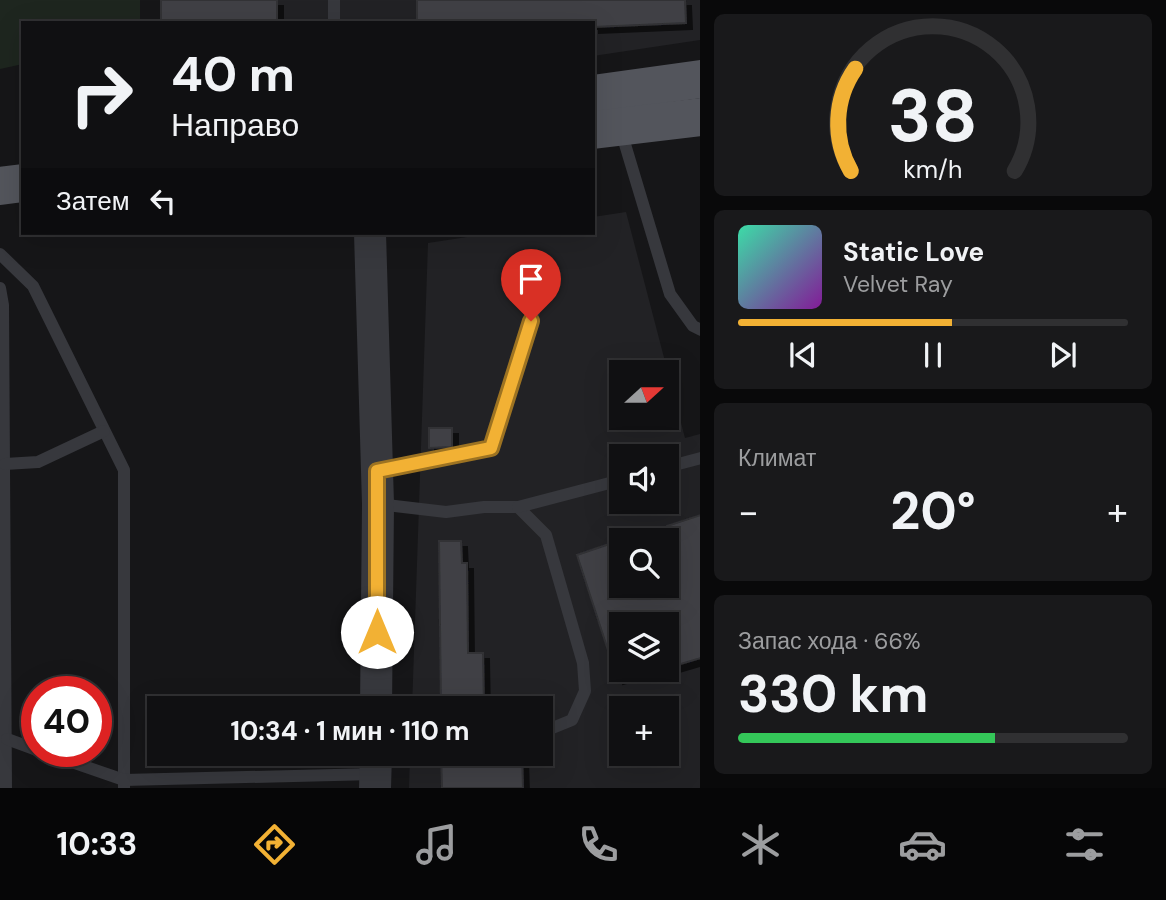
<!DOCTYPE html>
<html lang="ru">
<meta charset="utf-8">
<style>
:root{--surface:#101012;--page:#19191b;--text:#f1f3f6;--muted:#9c9d9f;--line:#303032;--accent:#f2b134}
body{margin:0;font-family:"DM Sans",sans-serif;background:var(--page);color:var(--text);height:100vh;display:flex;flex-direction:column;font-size:26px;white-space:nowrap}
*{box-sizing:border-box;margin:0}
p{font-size:23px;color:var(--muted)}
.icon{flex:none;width:38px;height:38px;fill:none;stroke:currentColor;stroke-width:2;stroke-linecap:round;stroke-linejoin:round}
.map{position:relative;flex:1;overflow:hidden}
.panel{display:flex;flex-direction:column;gap:14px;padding:14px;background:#09090a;width:466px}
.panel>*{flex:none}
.hud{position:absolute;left:21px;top:21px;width:574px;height:214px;border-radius:0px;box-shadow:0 7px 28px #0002,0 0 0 2px var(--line);background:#101012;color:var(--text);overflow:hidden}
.needle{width:46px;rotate:69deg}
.buttons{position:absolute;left:609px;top:360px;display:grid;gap:14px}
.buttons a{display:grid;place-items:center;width:70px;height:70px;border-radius:0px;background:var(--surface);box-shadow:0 7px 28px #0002,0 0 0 2px var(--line);font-size:35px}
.speed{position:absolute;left:21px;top:676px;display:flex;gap:14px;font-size:35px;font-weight:700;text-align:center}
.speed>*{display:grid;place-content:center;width:91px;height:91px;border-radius:50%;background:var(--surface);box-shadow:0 7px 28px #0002,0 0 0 2px var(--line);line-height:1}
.speed .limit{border:10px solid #d22;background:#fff;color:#111}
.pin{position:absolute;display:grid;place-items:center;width:60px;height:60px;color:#fff;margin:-72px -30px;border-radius:50% 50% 50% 0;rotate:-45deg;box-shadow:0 0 7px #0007}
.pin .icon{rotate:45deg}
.me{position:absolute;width:77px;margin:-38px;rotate:0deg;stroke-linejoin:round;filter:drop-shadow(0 0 5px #0008)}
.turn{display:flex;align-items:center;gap:24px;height:147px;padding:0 35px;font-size:32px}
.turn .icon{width:91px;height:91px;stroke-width:2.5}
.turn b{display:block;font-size:49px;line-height:60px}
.then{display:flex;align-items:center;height:66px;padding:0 35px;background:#0003;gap:14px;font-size:26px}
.big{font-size:52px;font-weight:700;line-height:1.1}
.panel .widget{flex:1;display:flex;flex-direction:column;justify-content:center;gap:10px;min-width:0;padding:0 24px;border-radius:10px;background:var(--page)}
.panel .dial{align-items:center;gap:0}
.dial svg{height:182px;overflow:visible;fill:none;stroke:var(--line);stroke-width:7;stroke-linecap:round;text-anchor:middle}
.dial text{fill:var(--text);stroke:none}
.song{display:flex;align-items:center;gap:21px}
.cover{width:84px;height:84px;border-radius:10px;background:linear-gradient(135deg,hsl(160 70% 55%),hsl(290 70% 35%))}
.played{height:7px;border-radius:4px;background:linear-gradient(90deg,var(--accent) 55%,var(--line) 55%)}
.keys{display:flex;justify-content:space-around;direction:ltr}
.heat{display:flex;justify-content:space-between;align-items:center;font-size:38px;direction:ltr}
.charge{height:10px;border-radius:5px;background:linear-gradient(90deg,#34c759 66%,var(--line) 0)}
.trip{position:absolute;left:147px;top:696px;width:406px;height:70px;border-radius:0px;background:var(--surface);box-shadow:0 7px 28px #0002,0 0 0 2px var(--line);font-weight:700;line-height:70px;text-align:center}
.tabs{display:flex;height:112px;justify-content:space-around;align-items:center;background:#060607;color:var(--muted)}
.tabs .icon{width:49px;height:49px}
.tabs .selected{color:var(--accent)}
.tabs b{font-size:32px;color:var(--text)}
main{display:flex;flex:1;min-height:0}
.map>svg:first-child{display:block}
.built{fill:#222225;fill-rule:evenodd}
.green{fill:#1e261f}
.building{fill:#404145;stroke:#303034;stroke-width:2;filter:url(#shadow)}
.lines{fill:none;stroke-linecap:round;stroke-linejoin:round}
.service{stroke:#37383d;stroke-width:12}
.tertiary{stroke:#37383d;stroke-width:32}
.primary{stroke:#53555c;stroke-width:38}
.route-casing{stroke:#9d7322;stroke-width:18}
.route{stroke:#f2b134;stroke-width:12}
</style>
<main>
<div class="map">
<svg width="701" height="788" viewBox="0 0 701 788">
<defs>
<filter id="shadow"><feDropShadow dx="6" dy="6" stdDeviation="0" flood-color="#0009"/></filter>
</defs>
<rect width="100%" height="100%" fill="#161618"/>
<g class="built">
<path d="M162,0H701L700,40L593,56V23H162Z"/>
<path d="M626,212L685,438L700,434V788H409L410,754H541V709H412L428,243L493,233H593V217ZM621,373H667V418H621ZM621,457H667V502H621ZM621,541H667V586H621ZM621,625H667V670H621ZM621,709H667V754H621Z"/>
</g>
<path class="green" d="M0,0H140V23H23V64L0,69Z"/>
<g class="building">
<rect x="161" y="0" width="116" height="23"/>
<path d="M417,0H685L686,23L593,27V23H417Z"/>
<path d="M429,428H452V447L429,448Z"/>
<path d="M701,515V658L667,668V625H621V677L617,678L577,555L621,540V586H667V526Z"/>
<path d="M439,541H461L462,563H467L468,653H483L484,709H441Z"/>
<path d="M441,754H522L523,788H442Z"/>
</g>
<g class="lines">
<g class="service">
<path d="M334,0V23"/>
<path d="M621,131L670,294L693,326L701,330"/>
<path d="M0,254L33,286L124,470V788"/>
<path d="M0,288L3,305L6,788"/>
<path d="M5,464L38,462L104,431"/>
<path d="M667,467L701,458"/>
<path d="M377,471L491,448L539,296"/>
<path d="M378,504L446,512L484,507H518L546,535L583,663L585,691L572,720L545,731"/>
<path d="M518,507L621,480"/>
<path d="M7,739L37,750"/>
<path d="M40,751L124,780L375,774"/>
</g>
<g class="tertiary">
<path d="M370,233L378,504L376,709"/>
<path d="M375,788L376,754"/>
</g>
<g class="primary">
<path d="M593,94L701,79"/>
<path d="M593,130L701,117"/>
<path d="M0,186L23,183"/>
</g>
</g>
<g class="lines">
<defs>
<path id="route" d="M377,632V471L491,448L531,321"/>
</defs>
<use href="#route" class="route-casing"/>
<use href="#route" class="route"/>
</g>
</svg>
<div class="buttons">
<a><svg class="needle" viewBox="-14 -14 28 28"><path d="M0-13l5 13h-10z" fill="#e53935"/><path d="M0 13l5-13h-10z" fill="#9c9d9f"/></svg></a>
<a><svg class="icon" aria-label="sound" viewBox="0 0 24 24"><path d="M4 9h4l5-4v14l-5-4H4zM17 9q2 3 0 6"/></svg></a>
<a><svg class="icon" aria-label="search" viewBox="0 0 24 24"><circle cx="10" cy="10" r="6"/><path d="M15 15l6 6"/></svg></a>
<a><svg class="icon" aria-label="layers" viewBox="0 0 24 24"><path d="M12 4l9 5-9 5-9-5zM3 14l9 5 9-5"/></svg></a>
<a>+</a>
</div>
<div class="speed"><div class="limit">40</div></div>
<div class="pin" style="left:531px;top:321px;background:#d93025"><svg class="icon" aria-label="arrive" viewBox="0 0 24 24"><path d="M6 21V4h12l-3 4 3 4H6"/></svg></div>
<svg class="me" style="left:377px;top:632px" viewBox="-20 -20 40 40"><circle r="19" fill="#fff"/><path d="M0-13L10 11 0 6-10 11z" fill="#f2b134"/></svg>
<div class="trip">10:34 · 1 мин · 110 m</div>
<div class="hud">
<div class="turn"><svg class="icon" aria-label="right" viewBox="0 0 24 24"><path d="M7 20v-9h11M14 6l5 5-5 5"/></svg><div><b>40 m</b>Направо</div></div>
<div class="then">Затем<svg class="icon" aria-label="left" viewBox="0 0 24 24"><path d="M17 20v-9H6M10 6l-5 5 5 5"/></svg></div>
</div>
</div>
<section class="panel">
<div class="widget dial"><svg viewBox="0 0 100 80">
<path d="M14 69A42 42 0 1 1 86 69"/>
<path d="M14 69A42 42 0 0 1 16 24" stroke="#f2b134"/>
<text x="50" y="56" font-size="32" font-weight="700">38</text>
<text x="50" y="72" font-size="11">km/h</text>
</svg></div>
<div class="widget">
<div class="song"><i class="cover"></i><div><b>Static Love</b><p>Velvet Ray</p></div></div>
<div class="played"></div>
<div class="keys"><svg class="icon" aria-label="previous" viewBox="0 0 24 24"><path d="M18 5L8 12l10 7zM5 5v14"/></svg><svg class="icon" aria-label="pause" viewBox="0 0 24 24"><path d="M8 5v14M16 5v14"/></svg><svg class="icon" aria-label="next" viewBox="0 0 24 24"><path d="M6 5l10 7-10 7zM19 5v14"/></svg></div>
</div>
<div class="widget"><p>Климат</p>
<div class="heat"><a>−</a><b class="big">20°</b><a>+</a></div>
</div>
<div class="widget"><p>Запас хода · 66%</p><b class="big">330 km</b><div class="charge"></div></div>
</section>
</main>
<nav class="tabs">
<b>10:33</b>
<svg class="icon selected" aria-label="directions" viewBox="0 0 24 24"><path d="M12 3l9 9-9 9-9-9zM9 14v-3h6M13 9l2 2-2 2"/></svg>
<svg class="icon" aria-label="music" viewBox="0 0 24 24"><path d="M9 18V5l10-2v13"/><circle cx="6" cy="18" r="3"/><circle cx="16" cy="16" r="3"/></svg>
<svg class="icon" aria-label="phone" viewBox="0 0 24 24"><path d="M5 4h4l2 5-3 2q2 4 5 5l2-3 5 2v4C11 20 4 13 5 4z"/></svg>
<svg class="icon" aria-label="climate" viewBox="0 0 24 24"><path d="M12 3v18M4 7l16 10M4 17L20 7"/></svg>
<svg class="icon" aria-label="car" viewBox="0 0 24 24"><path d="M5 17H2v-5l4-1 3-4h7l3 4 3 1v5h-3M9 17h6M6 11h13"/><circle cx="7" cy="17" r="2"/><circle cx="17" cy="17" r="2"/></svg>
<svg class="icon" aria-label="filters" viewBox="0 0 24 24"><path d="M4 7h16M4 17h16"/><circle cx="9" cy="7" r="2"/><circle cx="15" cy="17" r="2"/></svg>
</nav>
